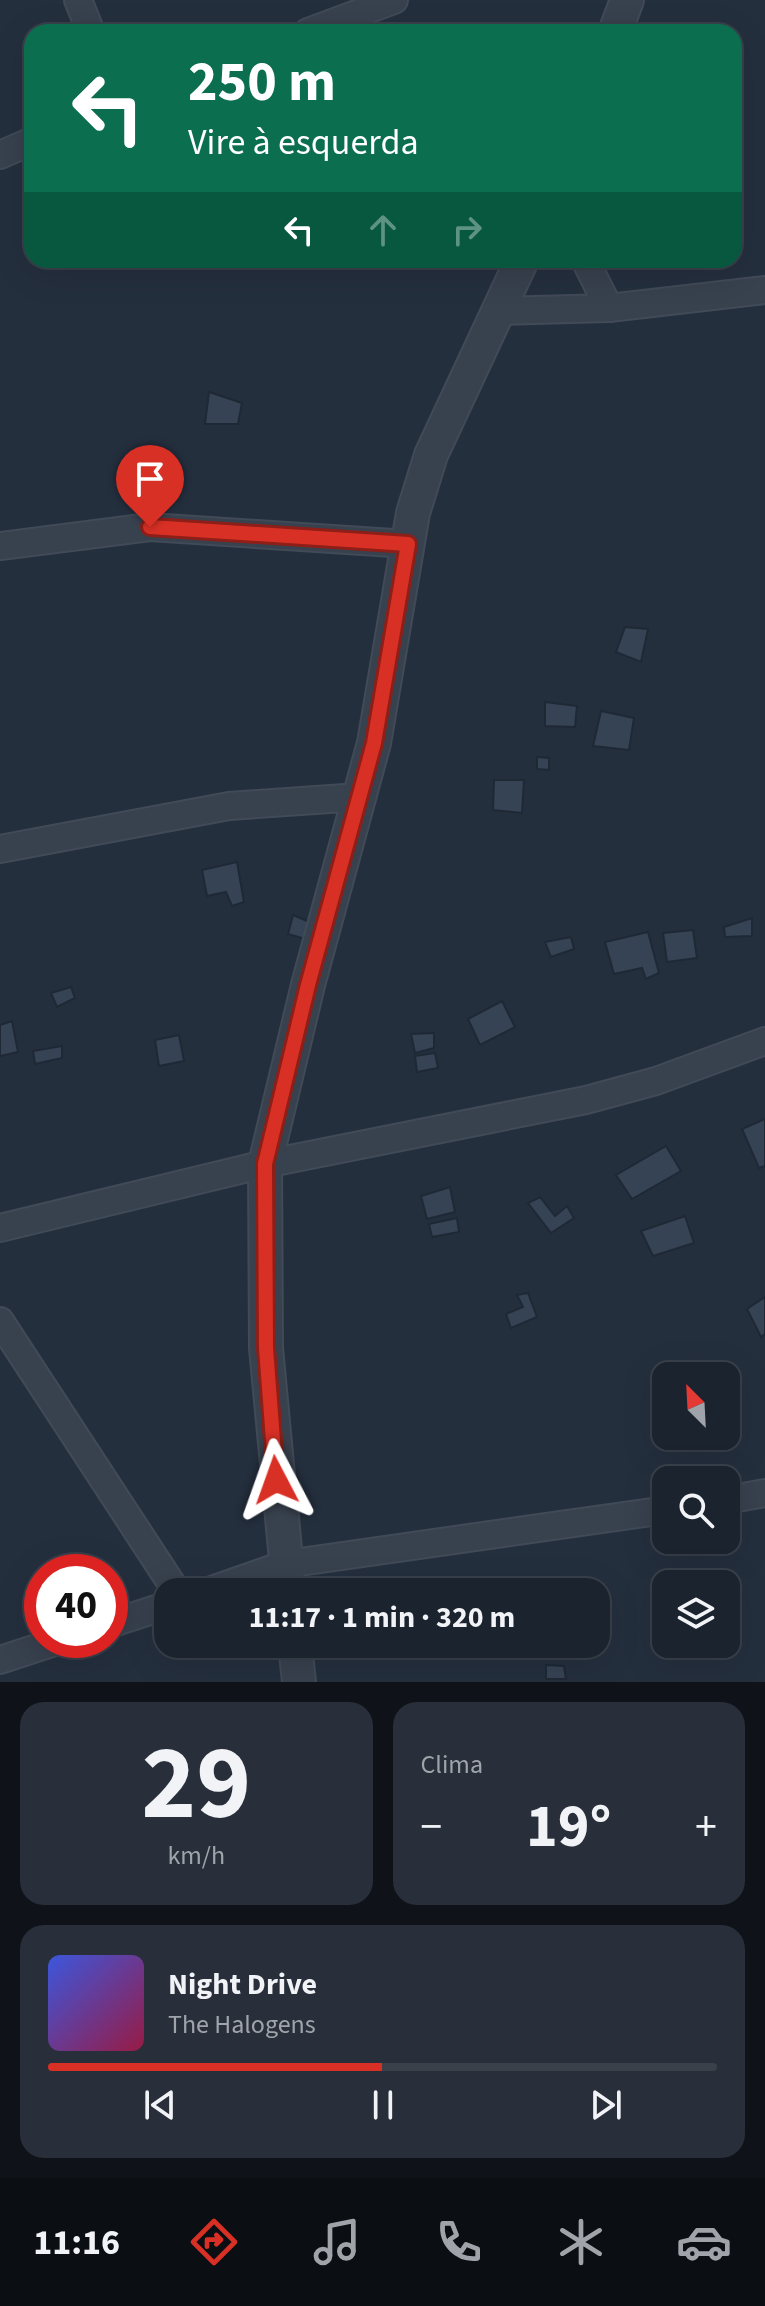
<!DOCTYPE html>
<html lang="pt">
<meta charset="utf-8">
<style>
:root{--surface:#1b232e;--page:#282f3a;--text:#f1f3f6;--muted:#a0a4aa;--line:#39404a;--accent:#d93025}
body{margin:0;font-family:"Source Sans 3",sans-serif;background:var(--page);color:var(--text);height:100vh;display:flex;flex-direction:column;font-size:30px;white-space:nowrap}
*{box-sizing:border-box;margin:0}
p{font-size:26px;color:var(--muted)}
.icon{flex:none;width:44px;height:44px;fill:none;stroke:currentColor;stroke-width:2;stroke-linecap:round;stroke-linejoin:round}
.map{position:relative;height:1682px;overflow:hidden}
.details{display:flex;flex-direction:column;gap:20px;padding:20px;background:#0f1319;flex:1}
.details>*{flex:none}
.banner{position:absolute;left:24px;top:24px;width:718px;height:244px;border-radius:24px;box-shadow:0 8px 32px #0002,0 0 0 2px var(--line);background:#0b6e4f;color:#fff;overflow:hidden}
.needle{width:52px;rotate:336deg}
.fabs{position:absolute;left:652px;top:1362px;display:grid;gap:16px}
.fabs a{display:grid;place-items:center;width:88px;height:88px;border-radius:16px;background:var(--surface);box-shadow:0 8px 32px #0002,0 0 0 2px var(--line);font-size:40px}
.speed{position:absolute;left:24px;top:1554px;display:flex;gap:16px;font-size:40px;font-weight:700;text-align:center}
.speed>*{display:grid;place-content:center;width:104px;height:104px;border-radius:50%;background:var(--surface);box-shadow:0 8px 32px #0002,0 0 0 2px var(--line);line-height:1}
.speed .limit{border:12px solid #d22;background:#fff;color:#111}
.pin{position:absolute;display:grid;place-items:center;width:68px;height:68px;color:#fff;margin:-82px -34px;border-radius:50% 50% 50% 0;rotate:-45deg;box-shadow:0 0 8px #0007}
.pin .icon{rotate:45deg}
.me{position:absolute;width:88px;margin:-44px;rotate:356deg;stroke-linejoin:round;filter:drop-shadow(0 0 6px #0008)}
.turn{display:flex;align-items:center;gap:28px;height:168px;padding:0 32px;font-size:36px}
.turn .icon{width:104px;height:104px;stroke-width:2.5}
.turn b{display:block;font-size:56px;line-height:68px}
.lanes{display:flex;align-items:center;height:76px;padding:0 32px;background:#0003;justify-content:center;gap:40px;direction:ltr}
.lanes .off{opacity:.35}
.big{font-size:60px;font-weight:700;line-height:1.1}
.details .card{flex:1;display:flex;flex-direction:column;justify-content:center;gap:12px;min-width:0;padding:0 28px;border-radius:24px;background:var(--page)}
.details .dial{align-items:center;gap:0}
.dial b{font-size:104px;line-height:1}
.song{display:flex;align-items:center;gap:24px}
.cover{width:96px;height:96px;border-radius:12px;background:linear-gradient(135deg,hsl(230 70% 55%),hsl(340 70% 35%))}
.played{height:8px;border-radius:4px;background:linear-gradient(90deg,var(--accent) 50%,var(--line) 50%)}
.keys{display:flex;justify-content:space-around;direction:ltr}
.heat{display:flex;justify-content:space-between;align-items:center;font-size:44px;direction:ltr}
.details .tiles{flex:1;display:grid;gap:20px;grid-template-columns:1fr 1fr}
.card:last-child{grid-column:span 2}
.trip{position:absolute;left:154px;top:1578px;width:456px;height:80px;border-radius:24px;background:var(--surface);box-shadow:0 8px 32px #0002,0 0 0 2px var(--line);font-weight:700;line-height:80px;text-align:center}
.dock{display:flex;height:128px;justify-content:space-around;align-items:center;background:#0b0e12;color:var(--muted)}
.dock .icon{width:56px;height:56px}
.dock .active{color:var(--accent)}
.dock b{font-size:36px;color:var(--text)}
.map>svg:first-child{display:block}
.building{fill:#364354;stroke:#1f2835;stroke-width:2}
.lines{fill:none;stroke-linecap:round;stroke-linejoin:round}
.minor-casing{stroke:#414a57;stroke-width:30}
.tertiary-casing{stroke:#414a57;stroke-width:36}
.minor{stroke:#38414e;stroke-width:26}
.tertiary{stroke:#38414e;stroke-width:32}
.route-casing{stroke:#8d1f18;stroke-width:20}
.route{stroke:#d93025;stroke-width:14}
</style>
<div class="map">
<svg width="765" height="1682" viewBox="0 0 765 1682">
<rect width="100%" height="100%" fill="#242f3e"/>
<g class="building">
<path d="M209,392L242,403L238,424H205Z"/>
<path d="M625,627L648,629L641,662L616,652Z"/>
<path d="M545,702L577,706L575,727L545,726Z"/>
<path d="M601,711L634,718L629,750L593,746Z"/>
<path d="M537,757L549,758V770L537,769Z"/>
<path d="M494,780H524L522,813L493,810Z"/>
<path d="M237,862L244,902L232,906L226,892L207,896L202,870Z"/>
<path d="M293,915L312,923L309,940L288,934Z"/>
<path d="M752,918V936L725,937L724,927Z"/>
<path d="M693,930L697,958L667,962L663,933Z"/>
<path d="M648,932L659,973L646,979L642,968L614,974L605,942Z"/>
<path d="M571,937L574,949L551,957L545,942Z"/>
<path d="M71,987L75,998L57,1007L51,993Z"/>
<path d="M502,1001L515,1027L480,1045L468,1019Z"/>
<path d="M12,1021L18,1052L0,1056V1025Z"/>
<path d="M434,1033V1048L415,1053L411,1034Z"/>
<path d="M179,1035L184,1061L159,1066L155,1040Z"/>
<path d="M62,1046V1058L35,1064L33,1051Z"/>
<path d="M435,1053L438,1068L417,1072L415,1056Z"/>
<path d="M765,1119V1166L759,1168L742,1129Z"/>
<path d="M666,1146L681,1171L632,1199L616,1175Z"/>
<path d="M450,1187L455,1212L427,1219L421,1196Z"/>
<path d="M540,1197L555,1216L567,1206L574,1218L551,1233L528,1203Z"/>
<path d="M685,1216L694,1243L653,1256L641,1231Z"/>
<path d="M457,1218L459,1232L432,1237L429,1224Z"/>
<path d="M528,1293L537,1317L511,1328L506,1314L523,1307L517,1295Z"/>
<path d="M765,1297V1334L761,1337L747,1309Z"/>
<path d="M546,1665L564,1666L566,1679H546Z"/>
</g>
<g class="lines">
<defs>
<g id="minor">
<path d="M78,0L91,32"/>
<path d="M308,32L394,0"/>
<path d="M0,155L32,141"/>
<path d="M585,260L609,308"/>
<path d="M496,311L609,308L765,290"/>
<path d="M0,546L150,527L408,544"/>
<path d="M0,849L229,806L359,797"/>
<path d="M0,1228L265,1164L586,1100L656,1081L765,1041"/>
<path d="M0,1321L177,1592"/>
<path d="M726,1500L765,1493"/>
<path d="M206,1592L286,1564L666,1510"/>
<path d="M110,1624L168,1605"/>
<path d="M0,1660L61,1640"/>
</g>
<g id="tertiary">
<path d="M615,32L627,0"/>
<path d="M289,1592L266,1348L265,1164L308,985L374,743L413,513L431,455L522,260"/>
<path d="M295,1644L299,1682"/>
</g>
</defs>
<use href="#minor" class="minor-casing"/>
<use href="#tertiary" class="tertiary-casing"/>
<use href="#minor" class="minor"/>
<use href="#tertiary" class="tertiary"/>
</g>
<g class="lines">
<defs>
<path id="route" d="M150,527L408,544L374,743L308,985L265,1164L266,1348L276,1480"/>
</defs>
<use href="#route" class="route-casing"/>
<use href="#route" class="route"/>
</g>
</svg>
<div class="fabs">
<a><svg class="needle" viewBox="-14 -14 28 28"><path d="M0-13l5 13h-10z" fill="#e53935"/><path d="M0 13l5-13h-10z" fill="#a0a4aa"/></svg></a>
<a><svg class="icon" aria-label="search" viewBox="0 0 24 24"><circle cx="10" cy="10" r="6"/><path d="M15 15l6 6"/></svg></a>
<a><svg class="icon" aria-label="layers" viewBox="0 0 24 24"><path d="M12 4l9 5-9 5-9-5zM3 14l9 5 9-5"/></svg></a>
</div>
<div class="speed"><div class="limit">40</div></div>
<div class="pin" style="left:150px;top:527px;background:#d93025"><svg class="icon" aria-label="arrive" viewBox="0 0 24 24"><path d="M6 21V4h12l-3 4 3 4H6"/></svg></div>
<svg class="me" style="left:276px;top:1480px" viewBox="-20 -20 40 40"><path d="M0-17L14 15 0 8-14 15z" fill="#d93025" stroke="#fff" stroke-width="4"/></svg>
<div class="trip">11:17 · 1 min · 320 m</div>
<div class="banner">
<div class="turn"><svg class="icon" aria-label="left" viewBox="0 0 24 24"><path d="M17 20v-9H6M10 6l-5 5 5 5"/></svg><div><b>250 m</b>Vire à esquerda</div></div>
<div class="lanes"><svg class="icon" aria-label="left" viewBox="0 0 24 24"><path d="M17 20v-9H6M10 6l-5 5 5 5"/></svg><svg class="icon off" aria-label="ahead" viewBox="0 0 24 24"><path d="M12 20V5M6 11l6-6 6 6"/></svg><svg class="icon off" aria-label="right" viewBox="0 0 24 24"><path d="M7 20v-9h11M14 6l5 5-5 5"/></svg></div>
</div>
</div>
<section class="details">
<div class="tiles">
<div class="card dial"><b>29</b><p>km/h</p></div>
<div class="card"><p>Clima</p>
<div class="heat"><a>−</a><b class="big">19°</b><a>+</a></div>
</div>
<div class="card">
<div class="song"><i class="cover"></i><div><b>Night Drive</b><p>The Halogens</p></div></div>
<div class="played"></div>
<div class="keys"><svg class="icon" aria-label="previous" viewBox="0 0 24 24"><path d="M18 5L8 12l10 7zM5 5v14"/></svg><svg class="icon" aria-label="pause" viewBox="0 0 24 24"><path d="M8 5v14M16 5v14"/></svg><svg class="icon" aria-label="next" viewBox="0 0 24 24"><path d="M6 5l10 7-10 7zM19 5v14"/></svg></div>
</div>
</div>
</section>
<nav class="dock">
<b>11:16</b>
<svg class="icon active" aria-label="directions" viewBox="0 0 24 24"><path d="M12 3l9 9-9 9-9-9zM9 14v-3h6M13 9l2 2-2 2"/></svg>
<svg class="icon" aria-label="music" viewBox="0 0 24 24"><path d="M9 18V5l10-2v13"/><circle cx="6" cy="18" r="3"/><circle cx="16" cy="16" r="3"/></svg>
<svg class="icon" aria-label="phone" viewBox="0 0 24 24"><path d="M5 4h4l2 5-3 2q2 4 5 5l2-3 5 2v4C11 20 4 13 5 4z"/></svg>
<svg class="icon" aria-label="climate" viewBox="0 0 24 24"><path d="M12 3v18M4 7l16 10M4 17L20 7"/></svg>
<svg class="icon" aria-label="car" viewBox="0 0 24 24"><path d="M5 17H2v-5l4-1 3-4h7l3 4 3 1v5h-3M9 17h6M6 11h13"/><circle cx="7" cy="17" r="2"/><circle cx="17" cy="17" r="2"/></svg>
</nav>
